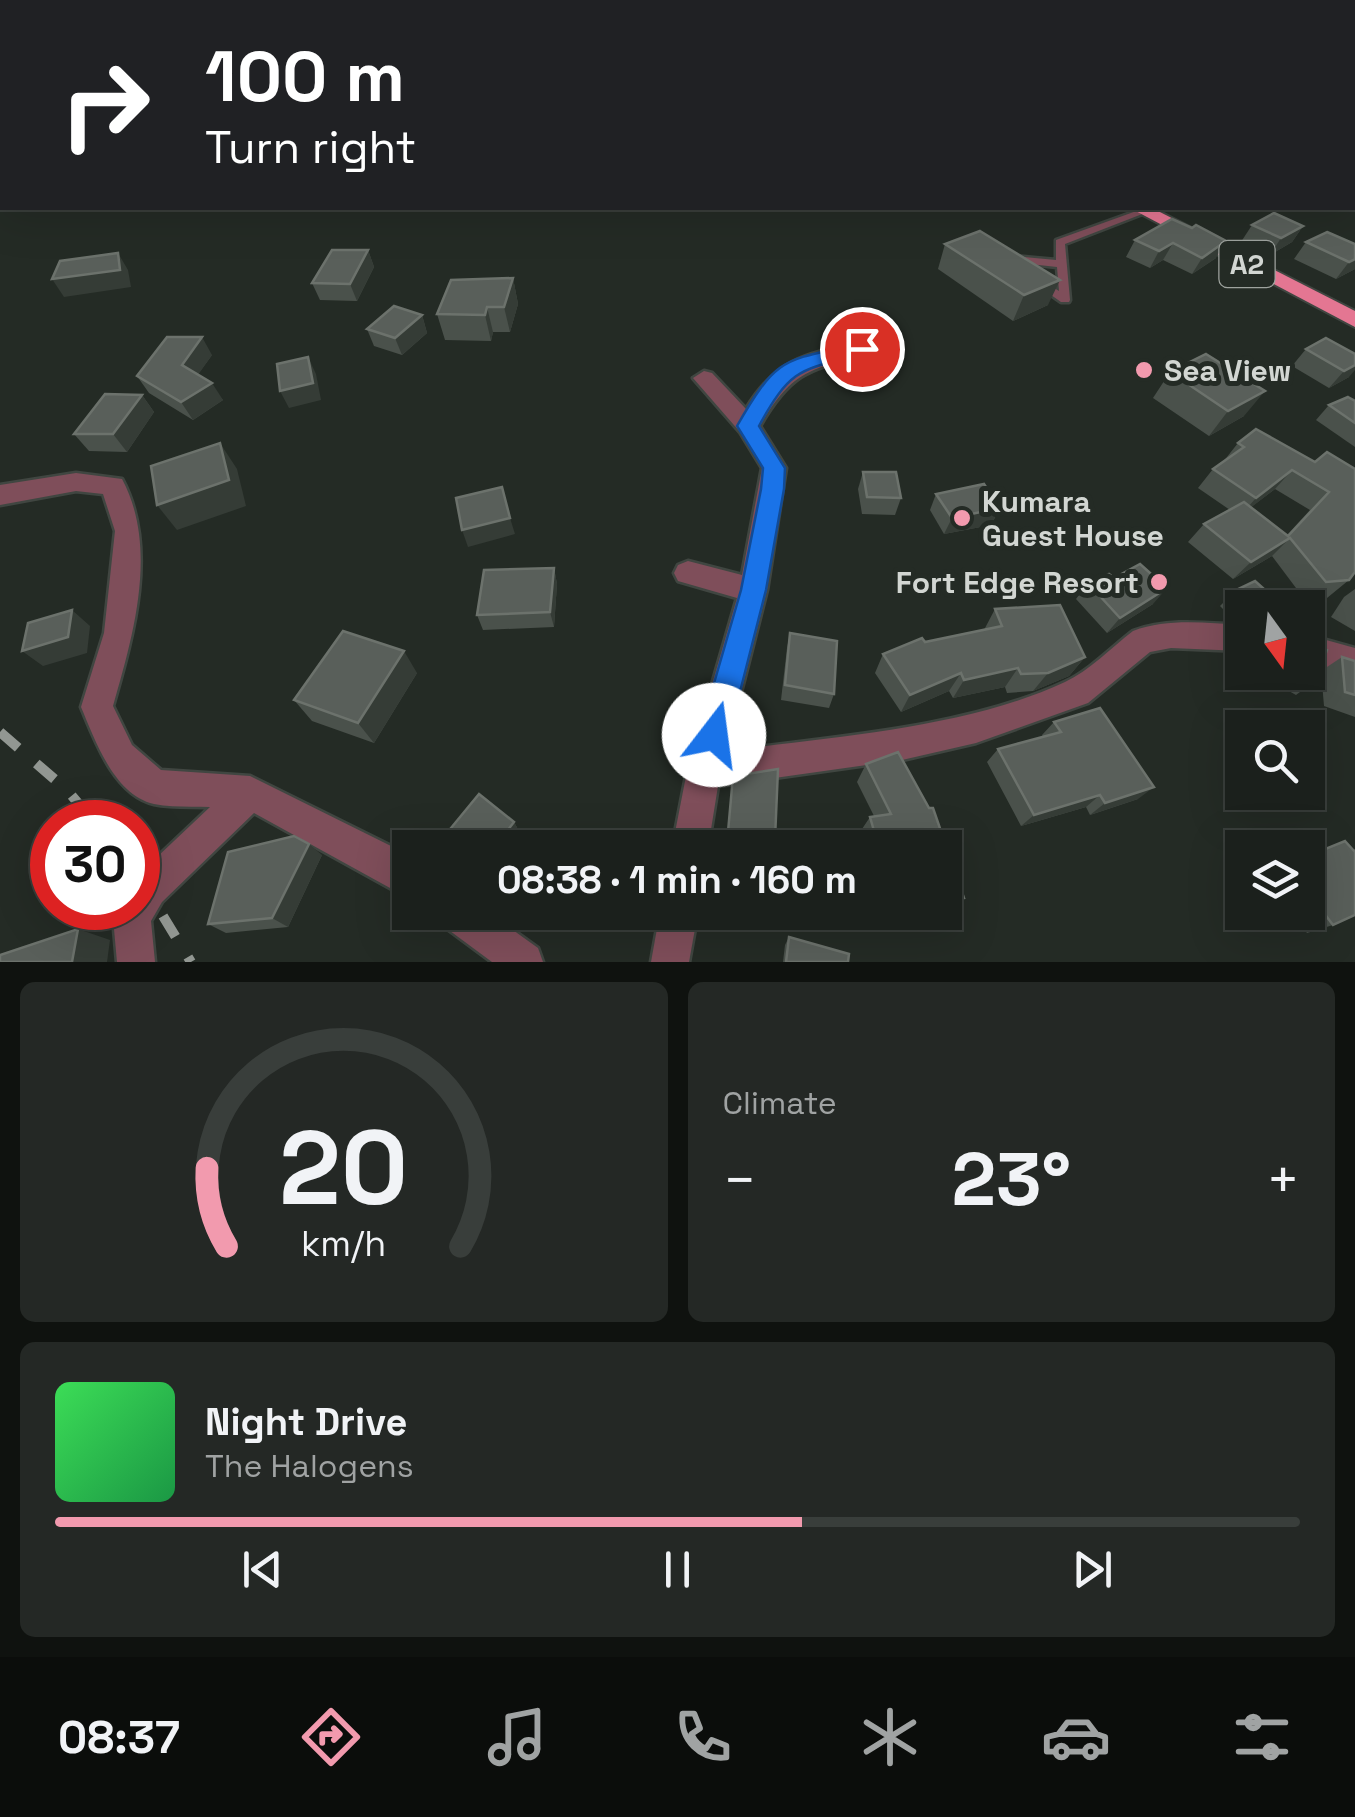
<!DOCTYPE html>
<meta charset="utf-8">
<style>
:root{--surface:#1b201c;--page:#242825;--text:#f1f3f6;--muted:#a0a3a3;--line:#393e3b;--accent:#f29aae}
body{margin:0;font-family:"Space Grotesk",sans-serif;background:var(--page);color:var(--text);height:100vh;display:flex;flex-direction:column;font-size:38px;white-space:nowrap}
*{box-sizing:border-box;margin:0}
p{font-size:32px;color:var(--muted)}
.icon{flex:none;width:55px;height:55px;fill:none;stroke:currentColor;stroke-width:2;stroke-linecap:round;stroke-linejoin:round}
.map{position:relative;height:962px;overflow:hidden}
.panel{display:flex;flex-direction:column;gap:20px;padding:20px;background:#0f120f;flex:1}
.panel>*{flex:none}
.hud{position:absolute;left:0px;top:0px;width:1355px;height:210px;box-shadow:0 10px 40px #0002,0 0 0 2px var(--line);background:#202124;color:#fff;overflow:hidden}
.needle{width:65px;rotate:165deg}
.controls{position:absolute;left:1225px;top:590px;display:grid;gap:20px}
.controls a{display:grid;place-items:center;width:100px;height:100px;border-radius:0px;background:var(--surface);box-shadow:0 10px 40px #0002,0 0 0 2px var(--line);font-size:50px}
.speed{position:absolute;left:30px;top:800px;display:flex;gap:20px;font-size:50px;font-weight:700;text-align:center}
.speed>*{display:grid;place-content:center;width:130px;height:130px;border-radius:50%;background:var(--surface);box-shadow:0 10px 40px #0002,0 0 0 2px var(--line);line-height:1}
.speed .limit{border:15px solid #d22;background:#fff;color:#111}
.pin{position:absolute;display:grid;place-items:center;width:85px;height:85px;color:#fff;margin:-42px;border:5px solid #fff;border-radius:50%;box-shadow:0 2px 10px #0007}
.me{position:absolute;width:110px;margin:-55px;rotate:15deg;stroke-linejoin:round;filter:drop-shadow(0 0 8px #0008)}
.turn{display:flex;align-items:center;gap:35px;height:210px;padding:0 40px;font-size:45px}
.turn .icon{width:130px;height:130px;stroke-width:2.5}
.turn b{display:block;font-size:70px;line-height:85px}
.big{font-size:75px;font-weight:600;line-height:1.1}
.panel .widget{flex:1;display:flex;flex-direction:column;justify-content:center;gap:15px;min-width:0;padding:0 35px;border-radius:15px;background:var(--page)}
.panel .dial{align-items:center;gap:0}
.dial svg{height:260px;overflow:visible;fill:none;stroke:var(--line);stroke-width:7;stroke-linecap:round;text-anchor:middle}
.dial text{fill:var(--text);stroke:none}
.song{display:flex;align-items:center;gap:30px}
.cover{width:120px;height:120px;border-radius:15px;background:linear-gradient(135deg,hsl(130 70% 55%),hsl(140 70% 35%))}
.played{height:10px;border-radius:5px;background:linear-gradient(90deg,var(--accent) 60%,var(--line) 60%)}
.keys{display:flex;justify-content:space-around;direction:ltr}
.heat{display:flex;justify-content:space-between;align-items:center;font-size:55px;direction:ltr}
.panel .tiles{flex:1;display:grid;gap:20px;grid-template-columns:1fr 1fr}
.widget:last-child{grid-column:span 2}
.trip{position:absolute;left:392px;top:830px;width:570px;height:100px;border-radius:0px;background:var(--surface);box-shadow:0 10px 40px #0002,0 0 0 2px var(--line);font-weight:600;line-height:100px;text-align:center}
.tabs{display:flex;height:160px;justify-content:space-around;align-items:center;background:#0b0d0b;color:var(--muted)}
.tabs .icon{width:70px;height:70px}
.tabs .active{color:var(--accent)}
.tabs b{font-size:45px;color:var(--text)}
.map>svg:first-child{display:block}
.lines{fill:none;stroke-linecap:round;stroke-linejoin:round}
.service-casing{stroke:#404641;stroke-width:5}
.minor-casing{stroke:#404641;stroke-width:5}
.trunk-casing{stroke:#404641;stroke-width:4}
.service{fill:#7f4e5a;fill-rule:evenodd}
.minor{fill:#7f4e5a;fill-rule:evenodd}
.trunk{fill:#e47692;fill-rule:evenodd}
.rail{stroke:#929792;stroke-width:10;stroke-dasharray:24 24;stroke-linecap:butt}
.wall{fill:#4a514b;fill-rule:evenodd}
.shaded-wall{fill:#353c36}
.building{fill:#595f5a;stroke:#6c726c;stroke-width:2.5}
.route{fill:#1a73e8;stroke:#114b97;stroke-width:2.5}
.poi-dot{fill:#f29aae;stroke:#242b25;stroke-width:4}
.labels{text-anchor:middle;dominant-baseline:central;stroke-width:10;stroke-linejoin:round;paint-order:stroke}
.shield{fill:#242b25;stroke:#9ea39e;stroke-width:2.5}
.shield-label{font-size:28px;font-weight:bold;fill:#d2d6d2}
.poi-label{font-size:30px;font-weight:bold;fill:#d2d6d2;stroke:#242b25;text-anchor:start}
</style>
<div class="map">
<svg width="1355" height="962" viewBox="0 0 1355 962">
<rect width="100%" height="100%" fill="#242b25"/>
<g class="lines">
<defs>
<path id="service" d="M1142,209L1150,211L1065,244L1070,300L1069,302H1061L1034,283L1035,281H1043L1059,291L1057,267L1012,262L1007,259L1012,256L1056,260V240Z"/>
<g id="minor">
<path d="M852,0H865L867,2H854Z"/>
<path d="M862,342L869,344L873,349L869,354C811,369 792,370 760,426L786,468L767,590L726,751C832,737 967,728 1065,682C1089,671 1112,647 1133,631C1168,618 1205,623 1242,625V651L1171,648L1150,652L1088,703L976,743L902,760L718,786L708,848H672L687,771L737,598L678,581L674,573L678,565L688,561L742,575L762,468L740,432L693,378L704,371L712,373L746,409C777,358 806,354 862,342Z"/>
<path d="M76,473L122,479C159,548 133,636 113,706L132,745L161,770L250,776L393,847L410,859V899L254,813L162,902L151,921L155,962H117L113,918L118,908H138V875L210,807C192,806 172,808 154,804C114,795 95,740 81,707L104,633L115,531L103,494L76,491L0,505V485Z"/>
<path d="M1308,635L1355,648V668L1344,672L1308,661Z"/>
<path d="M436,912H488L538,948L543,962H492L442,925Z"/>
<path d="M660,912H698L689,962H651Z"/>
</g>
<path id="trunk" d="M1130,208H1152L1355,311V327Z"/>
</defs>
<use href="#service" class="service-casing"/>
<use href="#minor" class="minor-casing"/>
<use href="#trunk" class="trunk-casing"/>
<use href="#service" class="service"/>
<use href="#minor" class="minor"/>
<use href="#trunk" class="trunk"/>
<g class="rail">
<path d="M0,732L67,790L94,822"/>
<path d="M138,875L191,962"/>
</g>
</g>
<g class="wall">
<path d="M684,0H767L768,2H689Z"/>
<path d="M1172,219L1216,258L1192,274L1163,260L1150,268L1126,257L1135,240Z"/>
<path d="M1252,225L1303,226L1292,242L1270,255L1241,242Z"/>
<path d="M1306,242L1355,244V269L1336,279L1294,259Z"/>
<path d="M945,244L1048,305L1013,321L938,269Z"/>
<path d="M368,250L374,267L357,301L320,300L312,283Z"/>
<path d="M513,278L518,304L510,332H493L491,341L445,340L437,314Z"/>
<path d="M422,315L427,333L402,355L374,346L367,329Z"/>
<path d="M1326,338L1349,377L1329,388L1292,366L1306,349Z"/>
<path d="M212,355L198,374L223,400L193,420L149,393L137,376Z"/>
<path d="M1170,372L1244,416L1209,436L1153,398Z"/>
<path d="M142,395L154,412L127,452L89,451L74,434Z"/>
<path d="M1355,401V447L1316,420L1329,405Z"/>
<path d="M1238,443L1315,462L1327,452L1349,580L1327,598L1305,600L1272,556L1233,579L1188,542L1204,524L1230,510L1198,488L1213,469L1223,462ZM1275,489L1310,510L1287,535L1251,507Z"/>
<path d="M863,472L901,498L895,515L862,514L858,489Z"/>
<path d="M936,494L1000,508L991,525L944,534L930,510Z"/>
<path d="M554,568L557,584L554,627L483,630L477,615Z"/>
<path d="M1088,583L1153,604L1107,633L1076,599Z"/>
<path d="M1355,589V631L1331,617L1344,597Z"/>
<path d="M1236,590L1285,608H1242V622L1235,621L1220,606Z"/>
<path d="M995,609L1085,657L1069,676L1033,691L1007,693L1005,687L953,698L949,691L901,712L875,673L883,654L925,642L984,630Z"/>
<path d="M790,633L834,694L829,708L781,700L787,648Z"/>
<path d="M1342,657L1355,661V717L1324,706L1321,671Z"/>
<path d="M1264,672H1308L1316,680L1296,695L1262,676Z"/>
<path d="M417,673L374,743L312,721L294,700Z"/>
<path d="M1054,722L1138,799L1090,815L1086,807L1021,826L987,762L998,749L1043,737L1042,735Z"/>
<path d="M898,752L929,808H933L964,898L949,910L945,911V848H864L860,832L870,817L874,816L857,782L866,764Z"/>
<path d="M733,776L775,839L772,848H757L727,843Z"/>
<path d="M514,822L520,833L509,848H470L459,839L451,828Z"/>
<path d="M1355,849V915L1333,925L1307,933L1292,912H1308V856Z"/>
<path d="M322,855L288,927L226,933L208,924Z"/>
<path d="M882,912H934L884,920Z"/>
<path d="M789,937L848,962H783L785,945Z"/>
</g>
<g class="shaded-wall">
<path d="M1303,226L1292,242L1270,255L1281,238Z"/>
<path d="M1226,241L1216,258L1192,274L1202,258Z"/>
<path d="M1173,243L1163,260L1150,268L1159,251Z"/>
<path d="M368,250L374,267L357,301L350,284Z"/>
<path d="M118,253L128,270L131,287L64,297L52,279Z"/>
<path d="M1355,259V269L1336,279L1349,262Z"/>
<path d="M513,278L518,304L510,332L504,307Z"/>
<path d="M1060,280L1048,305L1013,321L1024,295Z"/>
<path d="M487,307L493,332L491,341L485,315Z"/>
<path d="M422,315L427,333L402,355L395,338Z"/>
<path d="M202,337L212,355L193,382L182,365Z"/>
<path d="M308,357L316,374L321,400L289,408L280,391Z"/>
<path d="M1355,365V370L1349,377L1329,388L1344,371Z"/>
<path d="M212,383L223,400L193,420L181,402Z"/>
<path d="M1265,391L1244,416L1209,436L1228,411Z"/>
<path d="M142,395L154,412L127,452L113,434Z"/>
<path d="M220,443L237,469L246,506L177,530L157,505Z"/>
<path d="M1292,470L1275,489L1240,516L1256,498Z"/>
<path d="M1000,508L991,525L944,534L952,518Z"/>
<path d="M510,518L515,534L468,547L462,530Z"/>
<path d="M1290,538L1272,556L1233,579L1251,562Z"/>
<path d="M554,568L557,584L554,627L550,612Z"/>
<path d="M1167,588L1153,604L1107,633L1120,618Z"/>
<path d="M72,610L90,626L87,653L43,666L22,651Z"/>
<path d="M404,651L417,673L374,743L358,723Z"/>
<path d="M1085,657L1069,676L1033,691L1048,673Z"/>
<path d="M1018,668L1005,687L953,698L964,680Z"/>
<path d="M961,673L949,691L901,712L910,695Z"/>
<path d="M1154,787L1138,799L1090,815L1105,803Z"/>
<path d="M1100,795L1086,807L1021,826L1034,815Z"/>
<path d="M514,822L520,833L509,848H494Z"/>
<path d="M309,844L322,855L288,927L272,918Z"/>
<path d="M78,929L110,940L107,962H72Z"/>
</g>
<g class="building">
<path d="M240,0H268L270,1L243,2Z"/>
<path d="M701,0H767L768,1L754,2H706Z"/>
<path d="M1274,213L1303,226L1281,238L1252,225Z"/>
<path d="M1172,219L1192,228L1196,225L1226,241L1202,258L1173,243L1159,251L1135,240Z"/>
<path d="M980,231L1060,280L1024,295L945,244Z"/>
<path d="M1327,232L1355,244V259L1349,262L1306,242Z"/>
<path d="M332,250H368L350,284L312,283Z"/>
<path d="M118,253L120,270L52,279L60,261Z"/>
<path d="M513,278L504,307H487L485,315L437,314L451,280Z"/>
<path d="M394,306L422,315L395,338L367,329Z"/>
<path d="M167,337H202L182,365L212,383L181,402L137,376Z"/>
<path d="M1326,338L1355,354V365L1344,371L1306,349Z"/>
<path d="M1206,354L1265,391L1228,411L1170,372Z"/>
<path d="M308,357L313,383L280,391L277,364Z"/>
<path d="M105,394L142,395L113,434H74Z"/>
<path d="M1348,397L1355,401V423L1329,405Z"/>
<path d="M1256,429L1315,462L1327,452L1355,469V572L1349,580L1326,582L1290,538L1251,562L1204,524L1244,502L1288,536L1329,492L1292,470L1256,498L1213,469L1244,447L1238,443Z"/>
<path d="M220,443L229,480L157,505L151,466Z"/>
<path d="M863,472H896L901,498L867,497Z"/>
<path d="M984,484L1000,508L952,518L936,494Z"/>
<path d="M502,487L510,518L462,530L456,498Z"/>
<path d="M1140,564L1167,588L1120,618L1088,583L1109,574L1114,578Z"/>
<path d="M554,568L550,612L477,615L484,570Z"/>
<path d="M1255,581L1285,608H1262L1252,605L1236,590Z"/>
<path d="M1060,605L1085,657L1048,673L1021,674L1018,668L964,680L961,673L910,695L883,654L922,638L925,642L1002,626L995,609Z"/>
<path d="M72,610L68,637L22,651L28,623Z"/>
<path d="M343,631L404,651L358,723L294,700Z"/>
<path d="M790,633L837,641L834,694L785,685Z"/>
<path d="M1308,640L1327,650L1316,680L1301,672H1308Z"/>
<path d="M1342,657L1355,661V695L1345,692Z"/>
<path d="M1100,708L1154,787L1105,803L1100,795L1034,815L998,749L1061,732L1054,722Z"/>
<path d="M898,752L929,808H933L964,898L945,901V848H879L870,817L891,814L866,764Z"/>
<path d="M778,769L775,839L728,832L733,776Z"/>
<path d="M479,794L514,822L494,848H476L451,828Z"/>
<path d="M294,836L309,844L272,918L208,924L228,852Z"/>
<path d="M1345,841L1355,852V915L1333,925L1308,892V856Z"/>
<path d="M78,929L72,962H0V955Z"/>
<path d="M789,937L849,954L848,962H786Z"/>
</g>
<path class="route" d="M862,343L871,349L869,353C804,370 793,363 759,426L785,468L784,489L766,590L729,735L724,745L714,749L704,745L699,735L741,590L761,489L763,468L737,426C778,354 784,361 862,343Z"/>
<g class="poi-dot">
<circle cx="1144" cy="370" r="10"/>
<circle cx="962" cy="518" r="10"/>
<circle cx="1159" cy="582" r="10"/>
</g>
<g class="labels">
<rect class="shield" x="1219.5" y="241" width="55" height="46" rx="8"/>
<g class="shield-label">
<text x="1247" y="264">A2</text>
</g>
<g class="poi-label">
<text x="1164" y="370">Sea View</text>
<text x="982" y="501">Kumara<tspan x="982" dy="34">Guest House</tspan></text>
<text x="1139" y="582" text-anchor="end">Fort Edge Resort</text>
</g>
</g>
</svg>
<div class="controls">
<a><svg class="needle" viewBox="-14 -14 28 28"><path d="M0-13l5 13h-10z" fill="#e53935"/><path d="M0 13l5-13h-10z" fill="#a0a3a3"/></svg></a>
<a><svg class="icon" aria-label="search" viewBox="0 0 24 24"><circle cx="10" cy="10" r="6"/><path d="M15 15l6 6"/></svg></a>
<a><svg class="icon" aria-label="layers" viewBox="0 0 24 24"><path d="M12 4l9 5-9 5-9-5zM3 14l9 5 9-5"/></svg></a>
</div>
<div class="speed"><div class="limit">30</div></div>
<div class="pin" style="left:862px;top:349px;background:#d93025"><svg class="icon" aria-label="arrive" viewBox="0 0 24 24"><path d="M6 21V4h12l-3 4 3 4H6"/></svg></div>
<svg class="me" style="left:714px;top:735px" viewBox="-20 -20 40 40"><circle r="19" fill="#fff"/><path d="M0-13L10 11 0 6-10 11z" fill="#1a73e8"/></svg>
<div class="trip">08:38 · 1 min · 160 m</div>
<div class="hud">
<div class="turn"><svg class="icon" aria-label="right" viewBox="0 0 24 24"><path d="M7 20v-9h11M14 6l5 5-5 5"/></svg><div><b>100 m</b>Turn right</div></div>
</div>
</div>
<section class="panel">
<div class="tiles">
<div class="widget dial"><svg viewBox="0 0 100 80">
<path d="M14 69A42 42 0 1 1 86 69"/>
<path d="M14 69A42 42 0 0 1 8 45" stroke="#f29aae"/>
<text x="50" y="56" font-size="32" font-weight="700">20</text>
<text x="50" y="72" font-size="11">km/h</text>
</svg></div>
<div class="widget"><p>Climate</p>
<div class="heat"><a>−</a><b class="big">23°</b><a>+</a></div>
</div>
<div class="widget">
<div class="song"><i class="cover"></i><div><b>Night Drive</b><p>The Halogens</p></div></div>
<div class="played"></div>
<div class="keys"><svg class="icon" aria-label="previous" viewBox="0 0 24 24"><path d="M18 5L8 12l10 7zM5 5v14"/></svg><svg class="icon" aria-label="pause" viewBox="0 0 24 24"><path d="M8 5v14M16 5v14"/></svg><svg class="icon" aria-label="next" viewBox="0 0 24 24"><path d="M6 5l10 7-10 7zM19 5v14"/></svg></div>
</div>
</div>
</section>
<nav class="tabs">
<b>08:37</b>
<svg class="icon active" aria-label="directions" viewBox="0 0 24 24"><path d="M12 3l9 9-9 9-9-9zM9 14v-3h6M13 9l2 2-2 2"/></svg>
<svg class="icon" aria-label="music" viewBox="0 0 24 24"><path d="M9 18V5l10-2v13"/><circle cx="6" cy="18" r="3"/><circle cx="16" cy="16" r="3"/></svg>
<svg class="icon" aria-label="phone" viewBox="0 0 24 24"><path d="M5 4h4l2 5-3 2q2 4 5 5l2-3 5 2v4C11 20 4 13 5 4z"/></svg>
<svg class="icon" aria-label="climate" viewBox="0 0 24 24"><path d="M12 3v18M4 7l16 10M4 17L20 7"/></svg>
<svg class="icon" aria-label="car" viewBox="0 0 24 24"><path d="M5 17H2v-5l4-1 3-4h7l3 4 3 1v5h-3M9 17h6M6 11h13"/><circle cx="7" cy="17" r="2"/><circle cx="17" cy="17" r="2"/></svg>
<svg class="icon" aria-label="filters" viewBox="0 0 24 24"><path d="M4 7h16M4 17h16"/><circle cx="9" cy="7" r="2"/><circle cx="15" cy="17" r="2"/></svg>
</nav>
